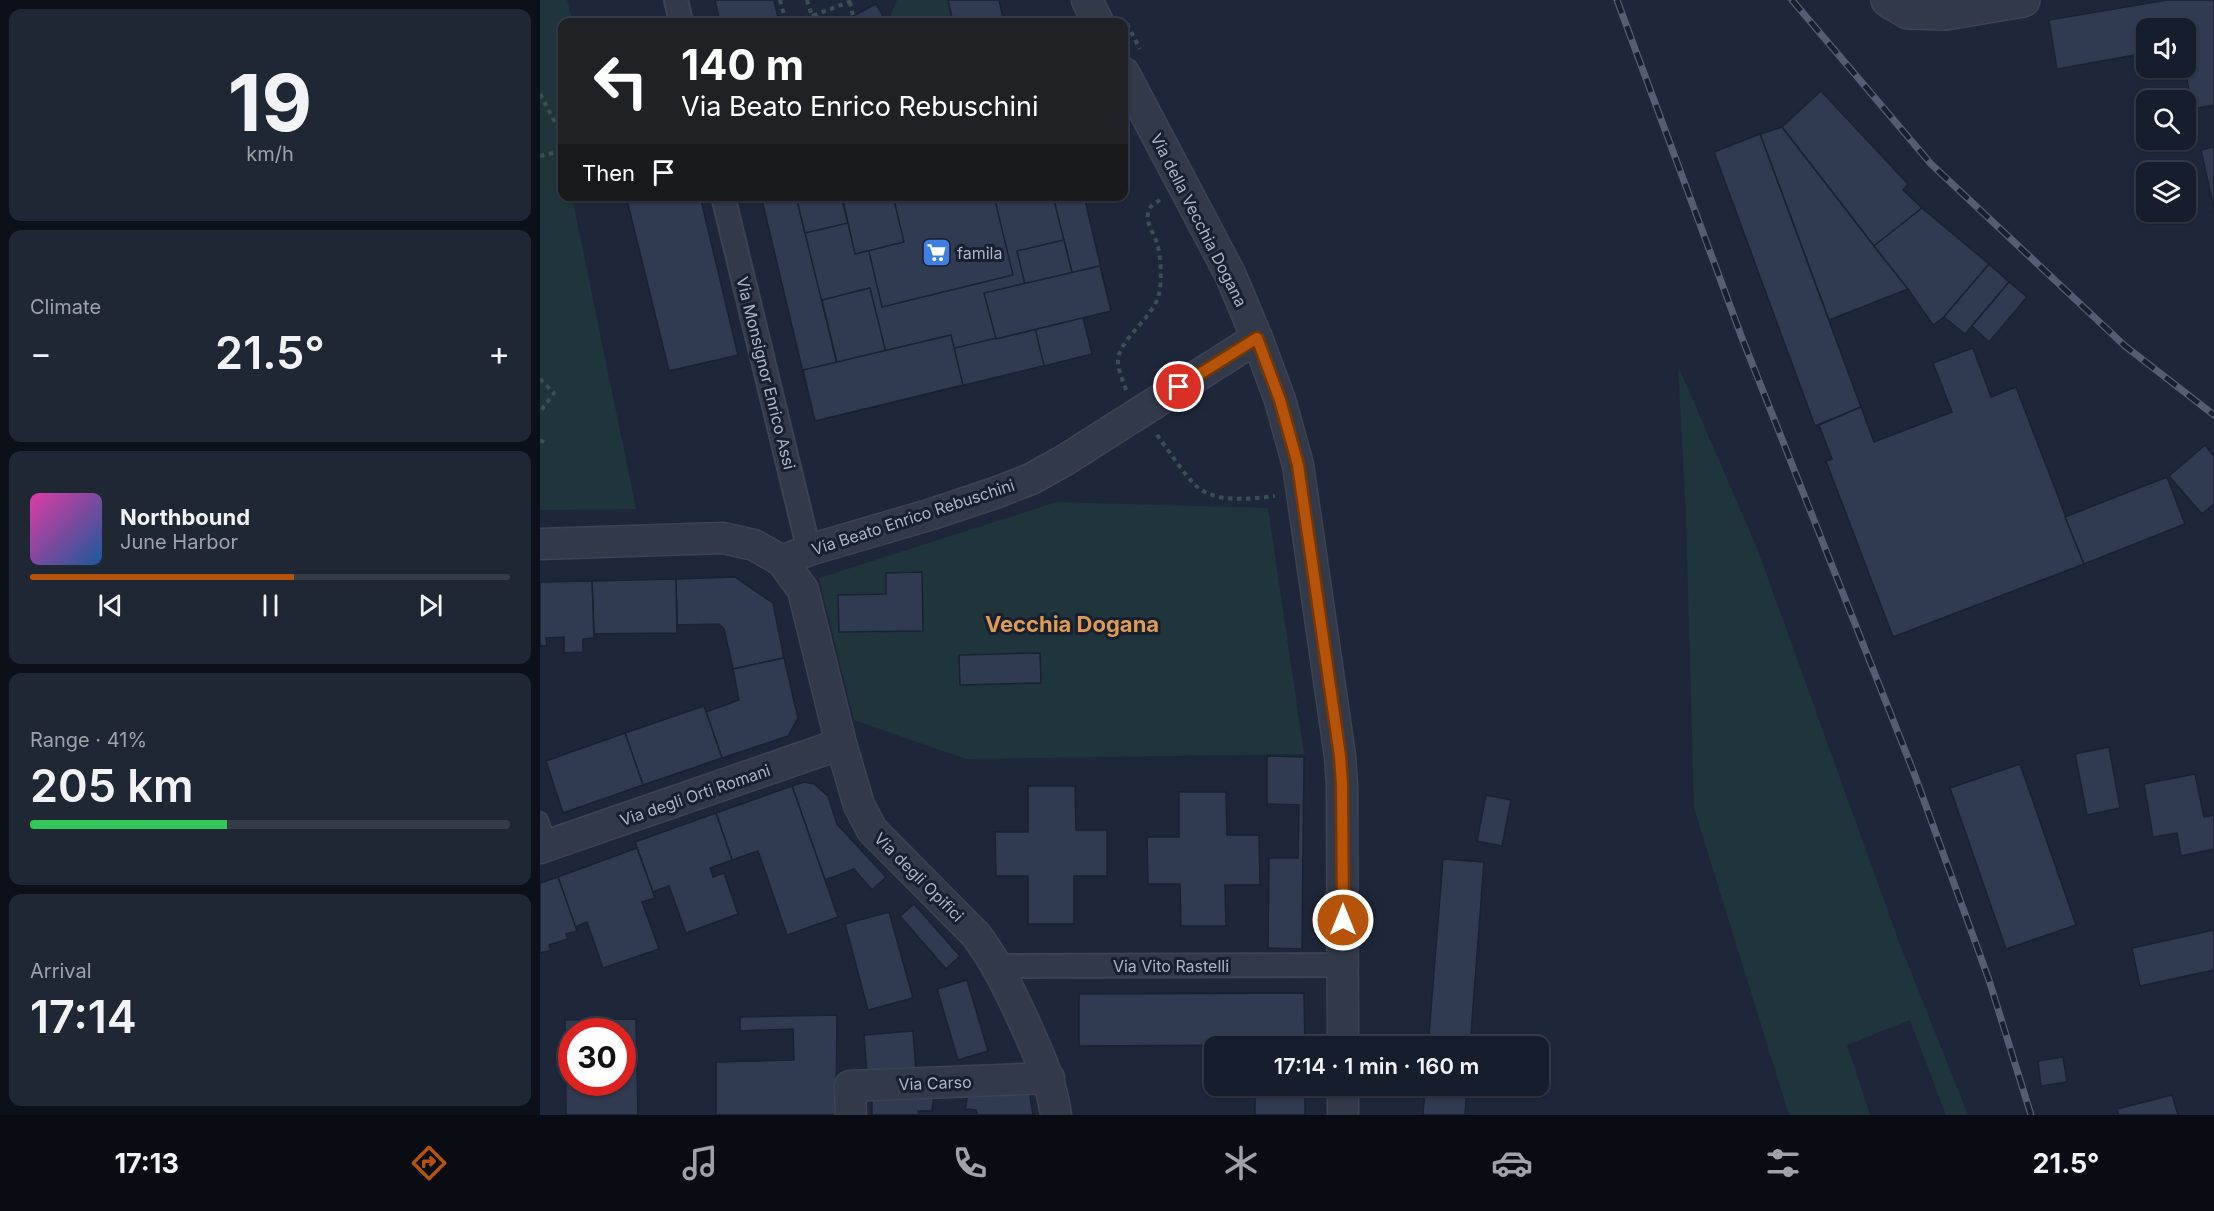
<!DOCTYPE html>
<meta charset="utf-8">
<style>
:root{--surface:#161d2c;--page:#1f2634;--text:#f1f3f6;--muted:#9ea2a9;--line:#353b48;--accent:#b45309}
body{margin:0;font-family:Inter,sans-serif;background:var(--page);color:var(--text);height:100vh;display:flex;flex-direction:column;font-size:22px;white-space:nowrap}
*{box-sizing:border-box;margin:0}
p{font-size:20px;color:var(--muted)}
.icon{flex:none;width:33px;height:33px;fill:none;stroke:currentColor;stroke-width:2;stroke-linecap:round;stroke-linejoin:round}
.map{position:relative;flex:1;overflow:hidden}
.details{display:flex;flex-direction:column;gap:9px;padding:9px;background:#0c1018;width:540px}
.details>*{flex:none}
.banner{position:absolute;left:18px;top:18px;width:570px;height:183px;border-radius:12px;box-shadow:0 2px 4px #0004,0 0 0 2px var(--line);background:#202124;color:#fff;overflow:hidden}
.tools{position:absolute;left:1596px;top:18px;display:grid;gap:12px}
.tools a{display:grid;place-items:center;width:60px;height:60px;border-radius:12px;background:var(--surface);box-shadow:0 2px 4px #0004,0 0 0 2px var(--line);font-size:30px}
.speed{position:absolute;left:18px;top:1018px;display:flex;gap:12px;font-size:30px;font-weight:700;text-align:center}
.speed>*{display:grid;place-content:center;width:78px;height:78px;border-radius:50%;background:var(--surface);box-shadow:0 2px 4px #0004,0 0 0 2px var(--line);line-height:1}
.speed .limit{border:9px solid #d22;background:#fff;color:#111}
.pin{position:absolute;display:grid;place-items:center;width:51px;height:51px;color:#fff;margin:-26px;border:3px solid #fff;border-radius:50%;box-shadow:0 2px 6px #0007}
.me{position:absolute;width:66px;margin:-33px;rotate:0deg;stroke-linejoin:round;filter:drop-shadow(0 0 4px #0008)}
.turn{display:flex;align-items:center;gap:21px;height:126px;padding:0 24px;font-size:27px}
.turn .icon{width:78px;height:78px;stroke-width:2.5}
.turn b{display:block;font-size:42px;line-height:51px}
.then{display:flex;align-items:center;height:57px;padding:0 24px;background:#0003;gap:12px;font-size:22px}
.big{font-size:45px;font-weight:600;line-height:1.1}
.details .tile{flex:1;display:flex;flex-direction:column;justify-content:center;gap:9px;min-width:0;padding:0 21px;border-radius:12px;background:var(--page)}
.details .dial{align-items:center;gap:0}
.dial b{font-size:78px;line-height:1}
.song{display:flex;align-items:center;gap:18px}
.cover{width:72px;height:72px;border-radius:9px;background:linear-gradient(135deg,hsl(320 70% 55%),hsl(210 70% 35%))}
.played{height:6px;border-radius:3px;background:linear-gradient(90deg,var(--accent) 55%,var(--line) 55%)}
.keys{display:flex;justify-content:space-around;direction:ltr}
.heat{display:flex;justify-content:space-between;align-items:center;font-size:33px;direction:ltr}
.charge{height:9px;border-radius:4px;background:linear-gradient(90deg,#34c759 41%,var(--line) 0)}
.trip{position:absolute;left:664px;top:1036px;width:345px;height:60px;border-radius:12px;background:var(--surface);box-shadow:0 2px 4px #0004,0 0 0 2px var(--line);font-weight:600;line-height:60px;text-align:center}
.menu{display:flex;height:96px;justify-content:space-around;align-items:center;background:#090c12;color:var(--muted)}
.menu .icon{width:42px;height:42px}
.menu .current{color:var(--accent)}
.menu b{font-size:27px;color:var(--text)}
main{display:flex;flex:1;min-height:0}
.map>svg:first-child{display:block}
.green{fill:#20353b}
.building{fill:#303b51;stroke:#1a2131;stroke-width:1.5;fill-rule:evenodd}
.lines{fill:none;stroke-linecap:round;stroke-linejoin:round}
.service-casing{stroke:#3c4354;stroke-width:18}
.pedestrian-casing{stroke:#3c4354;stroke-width:26}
.minor-casing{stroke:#3c4354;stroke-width:33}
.tertiary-casing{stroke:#3c4354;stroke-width:36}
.path{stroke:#394f53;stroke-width:4;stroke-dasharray:4.5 4.5;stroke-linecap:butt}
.service{stroke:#323a4a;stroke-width:15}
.pedestrian{stroke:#323a4a;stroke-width:22}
.minor{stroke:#323a4a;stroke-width:30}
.tertiary{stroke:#323a4a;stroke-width:33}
.rail-casing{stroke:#545d72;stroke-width:7}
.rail{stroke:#181f2e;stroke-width:4.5;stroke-dasharray:14;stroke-linecap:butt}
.route-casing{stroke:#753606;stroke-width:15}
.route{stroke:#b45309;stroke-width:10}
.labels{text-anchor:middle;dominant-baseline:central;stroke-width:6;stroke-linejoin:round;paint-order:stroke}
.street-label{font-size:16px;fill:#acb4c7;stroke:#181f2e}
.poi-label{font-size:16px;fill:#acb4c7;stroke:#181f2e;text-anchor:start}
.district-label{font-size:22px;font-weight:bold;fill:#dd9c51;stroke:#181f2e}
</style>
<main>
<section class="details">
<div class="tile dial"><b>19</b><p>km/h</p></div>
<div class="tile"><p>Climate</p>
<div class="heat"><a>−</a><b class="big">21.5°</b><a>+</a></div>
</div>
<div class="tile">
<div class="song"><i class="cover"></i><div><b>Northbound</b><p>June Harbor</p></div></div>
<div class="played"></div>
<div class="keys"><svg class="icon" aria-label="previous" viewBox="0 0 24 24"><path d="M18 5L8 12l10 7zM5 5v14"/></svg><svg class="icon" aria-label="pause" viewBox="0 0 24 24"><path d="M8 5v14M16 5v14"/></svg><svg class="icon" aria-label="next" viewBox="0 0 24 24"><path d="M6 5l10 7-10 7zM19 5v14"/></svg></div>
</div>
<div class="tile"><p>Range · 41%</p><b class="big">205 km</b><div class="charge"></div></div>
<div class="tile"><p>Arrival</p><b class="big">17:14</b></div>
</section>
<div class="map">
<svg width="1674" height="1115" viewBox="0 0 1674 1115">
<rect width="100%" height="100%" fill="#1e273a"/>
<g class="green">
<path d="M0,0H27L33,22H22V196L32,197L96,509L0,510Z"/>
<path d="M357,0H408L413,22H348Z"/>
<path d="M1138,366L1217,548L1359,942L1428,1115H1406L1370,1020L1307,1045L1330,1115H1249L1154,808L1146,516Z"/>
<path d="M517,502L728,508L764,754L426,759L314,720L279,578Z"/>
</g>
<g class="building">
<path d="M175,0H234L239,22H180Z"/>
<path d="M408,0H459L464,22H413Z"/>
<path d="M1627,0H1674V105L1652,109L1645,68L1646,28H1606V53L1517,69L1509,20Z"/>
<path d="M336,4L347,22H287L313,16Z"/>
<path d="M1281,91L1368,184L1363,190L1382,208L1334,246L1242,127Z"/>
<path d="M1242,127L1334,246L1368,289L1289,320L1220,134Z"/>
<path d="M1220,134L1321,407L1275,426L1174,152Z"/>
<path d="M1674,147V209L1661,150Z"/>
<path d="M86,196H160L198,355L129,371Z"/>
<path d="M221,196H544L571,310L543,317L552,354L309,413L300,376L266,385Z"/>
<path d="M256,196H355L318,205L342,307L473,275L454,196H513L543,317L300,376Z"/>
<path d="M256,196H301L308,223L265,233Z"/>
<path d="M302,196H353L364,242L315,254Z"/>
<path d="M388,196H414L389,202Z"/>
<path d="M1382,208L1449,264L1404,317L1393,325L1368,289L1334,246Z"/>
<path d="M524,240L552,354L504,366L477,251Z"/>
<path d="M1449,264L1469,282L1425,334L1404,317Z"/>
<path d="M560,266L571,311L456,339L444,293Z"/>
<path d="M1469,282L1487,297L1449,342L1432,326Z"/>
<path d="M330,288L358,401L309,413L282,300Z"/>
<path d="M411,335L423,385L275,421L263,370Z"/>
<path d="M1433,348L1451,397L1476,387L1544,564L1353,637L1286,461L1292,459L1279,425L1321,407L1334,442L1412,412L1393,363Z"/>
<path d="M1665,445L1674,456V504L1662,514L1629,476Z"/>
<path d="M1627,477L1645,524L1544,564L1525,517Z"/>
<path d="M382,572L383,631L299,632L298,595L346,594V573Z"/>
<path d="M195,577L233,603L244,658L193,669L184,629L179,624L137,625L136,579Z"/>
<path d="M136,579L137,633L54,634L52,581Z"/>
<path d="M52,581L54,638L43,639V652L24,653V637L6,638L7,646H0V582Z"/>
<path d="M500,653L501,683L420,685L419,655Z"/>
<path d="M244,658L258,718L248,736L182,758L166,712L199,700L193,669Z"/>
<path d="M164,706L182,758L103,785L85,733Z"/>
<path d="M85,733L103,785L23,813L6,761Z"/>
<path d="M1569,747L1580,808L1547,815L1535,754Z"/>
<path d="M727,756L764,757L762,949L728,948L729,858H758L759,805L727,804Z"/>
<path d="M1480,764L1536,925L1466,949L1410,788Z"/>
<path d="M1655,774L1664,817L1674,815V849L1641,856L1637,833L1613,837L1604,784Z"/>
<path d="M264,782L274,784L288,796L297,824L346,877L332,890L314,869L285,880L252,786Z"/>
<path d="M252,786L298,917L247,935L218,851L192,860L176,813Z"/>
<path d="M488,786H535L536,830H567V876H534V924H488V876H456L455,832H488Z"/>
<path d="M639,792H686L687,835H719L720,885H685L686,926H641L640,884H608L607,837H639Z"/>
<path d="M946,795L971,800L962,846L937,841Z"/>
<path d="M176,813L192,860L170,868L173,877L184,873L198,914L146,933L129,886L113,892L95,842Z"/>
<path d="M97,848L115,898L102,902L119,949L63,968L47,922L35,927L18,877Z"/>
<path d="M903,859L944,862L930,1047H888Z"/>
<path d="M18,877L37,931L26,934L28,939L9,945L11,950L0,953V883Z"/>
<path d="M374,904L420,956L406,969L360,916Z"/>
<path d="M349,912L373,998L328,1010L305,924Z"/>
<path d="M1674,930V970L1600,986L1592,948Z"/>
<path d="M427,980L448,1051L418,1060L397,989Z"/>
<path d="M764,993L765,1047H715L714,1045L539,1046V994Z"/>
<path d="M764,993L765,1047H715L714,1045L539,1046V994Z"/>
<path d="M297,1015L296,1115H176V1062L254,1060L253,1029L200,1031V1017Z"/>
<path d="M96,1019L98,1115H26L25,1020ZM32,1032H82V1083H32Z"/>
<path d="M373,1031L376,1071L327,1075L324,1035Z"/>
<path d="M1523,1057L1527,1082L1501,1086L1498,1061Z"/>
<rect x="715" y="1086" width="50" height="29"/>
<rect x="715" y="1086" width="50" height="29"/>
<path d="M885,1086H927L925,1115H883Z"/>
<path d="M489,1090L493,1115H438L436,1110L425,1109L428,1093Z"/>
<path d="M394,1094L392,1111H378L379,1115H332V1099Z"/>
<path d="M1632,1095L1638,1115H1578L1577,1109Z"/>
</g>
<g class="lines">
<defs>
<path id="service" d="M0,820L9,845"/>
<g id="pedestrian">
<path d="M136,0L141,22"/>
<path d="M183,196L269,550"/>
<path d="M458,966L803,965"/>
</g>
<g id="minor">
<path d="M547,0L558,22"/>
<path d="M584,73L690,274L717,338L740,400L758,465L800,756L802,784L803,1047"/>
<path d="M0,544L183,538L214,545L242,561L263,590L301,744L319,805L332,830L436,935C455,960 468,987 481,1015C496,1048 511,1079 516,1115"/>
<path d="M242,561L269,550L392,514L455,493L491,479L525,460L717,338"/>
<path d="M0,848L301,744"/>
<path d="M803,1086V1115"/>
<path d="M311,1115L310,1086L509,1078"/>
</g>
<path id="tertiary" d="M1348,0L1368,12L1406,13L1483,0"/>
</defs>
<use href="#service" class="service-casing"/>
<use href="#pedestrian" class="pedestrian-casing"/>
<use href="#minor" class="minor-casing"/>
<use href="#tertiary" class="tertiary-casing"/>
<g class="path">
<path d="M240,0L246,22"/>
<path d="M267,0L272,16L314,0"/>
<path d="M310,2L313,16"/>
<path d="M255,22L272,16L275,22"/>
<path d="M587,24L600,49"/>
<path d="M0,94L22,136"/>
<path d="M0,156L22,151"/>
<path d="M0,379L14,393L0,412"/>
<path d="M586,390C583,381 579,372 578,363C576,341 614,318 619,294C622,279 621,257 617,243C614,234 606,223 608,213C609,206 615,203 620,200"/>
<path d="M617,435C629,451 641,470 654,484C674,504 710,499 735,496"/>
<path d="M0,440L4,442"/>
</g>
<use href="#service" class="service"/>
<use href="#pedestrian" class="pedestrian"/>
<use href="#minor" class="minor"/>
<use href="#tertiary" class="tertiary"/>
<defs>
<g id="rail">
<path d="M1077,0L1202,338L1374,773L1449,980L1491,1115"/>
<path d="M1252,0L1391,164L1585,346L1674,415"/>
</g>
</defs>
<use href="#rail" class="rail-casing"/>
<use href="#rail" class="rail"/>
</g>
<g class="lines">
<defs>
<path id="route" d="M639,387L717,338L740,400L758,465L800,756L802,784L803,920"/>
</defs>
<use href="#route" class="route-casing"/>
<use href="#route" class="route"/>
</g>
<defs>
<symbol id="supermarket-square" viewBox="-11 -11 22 22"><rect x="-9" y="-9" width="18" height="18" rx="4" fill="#3f7fe0" stroke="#181f2e"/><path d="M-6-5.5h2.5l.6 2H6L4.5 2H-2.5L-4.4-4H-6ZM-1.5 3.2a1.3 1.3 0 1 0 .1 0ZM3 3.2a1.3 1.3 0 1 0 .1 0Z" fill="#fff"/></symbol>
</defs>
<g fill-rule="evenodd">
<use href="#supermarket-square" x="380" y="236" width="33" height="33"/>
</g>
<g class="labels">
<g class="street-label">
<text transform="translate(659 220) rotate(63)">Via della Vecchia Dogana</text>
<text transform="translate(226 373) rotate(76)">Via Monsignor Enrico Assi</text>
<text transform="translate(373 517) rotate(-18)">Via Beato Enrico Rebuschini</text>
<text transform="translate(155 795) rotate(-19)">Via degli Orti Romani</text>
<text transform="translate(379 877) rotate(45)">Via degli Opifici</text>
<text x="631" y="966">Via Vito Rastelli</text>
<text transform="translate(395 1083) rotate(-2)">Via Carso</text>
</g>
<g class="poi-label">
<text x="417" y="253">famila</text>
</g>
<g class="district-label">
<text x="532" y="624">Vecchia Dogana</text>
</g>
</g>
</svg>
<div class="tools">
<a><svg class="icon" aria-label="sound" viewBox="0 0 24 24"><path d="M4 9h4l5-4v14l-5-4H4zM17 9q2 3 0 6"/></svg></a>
<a><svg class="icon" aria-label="search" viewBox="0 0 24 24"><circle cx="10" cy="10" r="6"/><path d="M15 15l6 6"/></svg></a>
<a><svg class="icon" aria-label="layers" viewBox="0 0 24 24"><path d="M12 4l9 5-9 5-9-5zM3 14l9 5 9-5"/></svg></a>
</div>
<div class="speed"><div class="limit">30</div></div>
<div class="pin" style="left:639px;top:387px;background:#d93025"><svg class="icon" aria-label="arrive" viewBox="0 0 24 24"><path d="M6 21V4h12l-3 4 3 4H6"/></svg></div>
<svg class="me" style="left:803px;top:920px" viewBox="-20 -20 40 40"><circle r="17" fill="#b45309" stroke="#fff" stroke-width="3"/><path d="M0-11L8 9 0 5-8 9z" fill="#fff"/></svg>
<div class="trip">17:14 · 1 min · 160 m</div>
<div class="banner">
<div class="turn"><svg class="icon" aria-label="left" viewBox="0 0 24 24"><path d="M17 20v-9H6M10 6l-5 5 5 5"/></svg><div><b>140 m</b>Via Beato Enrico Rebuschini</div></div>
<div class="then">Then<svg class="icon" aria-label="arrive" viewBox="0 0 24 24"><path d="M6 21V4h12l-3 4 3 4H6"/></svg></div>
</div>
</div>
</main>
<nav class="menu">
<b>17:13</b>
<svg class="icon current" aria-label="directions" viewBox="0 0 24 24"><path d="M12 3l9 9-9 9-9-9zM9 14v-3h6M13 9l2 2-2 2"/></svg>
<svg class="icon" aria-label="music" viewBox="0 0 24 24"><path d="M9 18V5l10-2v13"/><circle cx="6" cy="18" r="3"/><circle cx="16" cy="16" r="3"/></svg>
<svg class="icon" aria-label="phone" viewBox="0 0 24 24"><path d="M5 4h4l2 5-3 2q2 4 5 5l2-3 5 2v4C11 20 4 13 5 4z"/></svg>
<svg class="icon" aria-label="climate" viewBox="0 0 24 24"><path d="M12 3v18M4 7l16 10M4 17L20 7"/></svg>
<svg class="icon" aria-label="car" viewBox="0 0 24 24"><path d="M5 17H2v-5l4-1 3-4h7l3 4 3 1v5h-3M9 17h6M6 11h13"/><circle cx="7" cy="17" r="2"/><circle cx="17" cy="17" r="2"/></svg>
<svg class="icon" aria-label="filters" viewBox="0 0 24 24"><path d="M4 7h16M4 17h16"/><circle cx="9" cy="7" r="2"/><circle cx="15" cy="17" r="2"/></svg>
<b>21.5°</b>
</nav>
